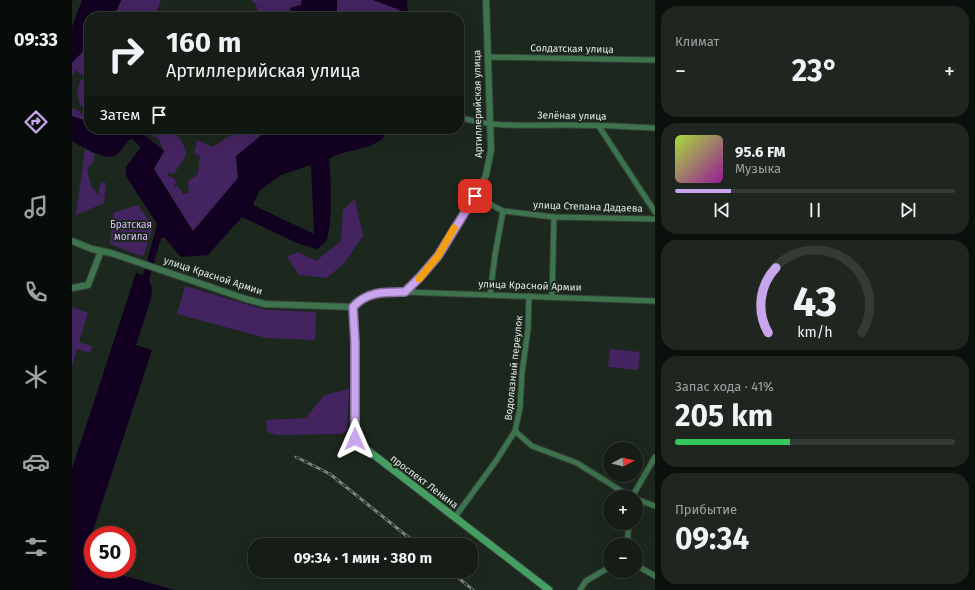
<!DOCTYPE html>
<html lang="ru">
<meta charset="utf-8">
<style>
:root{--surface:#151d16;--page:#1e261f;--text:#f1f3f6;--muted:#9da2a1;--line:#343b35;--accent:#c9a5ee}
body{margin:0;font-family:"Fira Sans",sans-serif;background:var(--page);color:var(--text);height:100vh;display:flex;flex-direction:column;font-size:15px;white-space:nowrap}
*{box-sizing:border-box;margin:0}
p{font-size:13px;color:var(--muted)}
.icon{flex:none;width:22px;height:22px;fill:none;stroke:currentColor;stroke-width:2;stroke-linecap:round;stroke-linejoin:round}
.map{position:relative;flex:1;overflow:hidden}
.side{display:flex;flex-direction:column;gap:6px;padding:6px;background:#0c100c;width:320px}
.side>*{flex:none}
.guide{position:absolute;left:12px;top:12px;width:380px;height:122px;border-radius:16px;box-shadow:0 4px 16px #0002,0 0 0 1px var(--line);background:#151d16;color:var(--text);overflow:hidden}
.needle{width:26px;rotate:83deg}
.controls{position:absolute;left:531px;top:442px;display:grid;gap:8px}
.controls a{display:grid;place-items:center;width:40px;height:40px;border-radius:50%;background:var(--surface);box-shadow:0 4px 16px #0002,0 0 0 1px var(--line);font-size:20px}
.speed{position:absolute;left:12px;top:526px;display:flex;gap:8px;font-size:20px;font-weight:700;text-align:center}
.speed>*{display:grid;place-content:center;width:52px;height:52px;border-radius:50%;background:var(--surface);box-shadow:0 4px 16px #0002,0 0 0 1px var(--line);line-height:1}
.speed .limit{border:6px solid #d22;background:#fff;color:#111}
.pin{position:absolute;display:grid;place-items:center;width:34px;height:34px;color:#fff;margin:-17px;border-radius:8px;box-shadow:0 2px 6px #0006}
.me{position:absolute;width:44px;margin:-22px;rotate:0deg;stroke-linejoin:round;filter:drop-shadow(0 0 3px #0008)}
.turn{display:flex;align-items:center;gap:14px;height:84px;padding:0 16px;font-size:18px}
.turn .icon{width:52px;height:52px;stroke-width:2.5}
.turn b{display:block;font-size:28px;line-height:34px}
.then{display:flex;align-items:center;height:38px;padding:0 16px;background:#0003;gap:8px;font-size:15px}
.big{font-size:30px;font-weight:700;line-height:1.1}
.side .widget{flex:1;display:flex;flex-direction:column;justify-content:center;gap:6px;min-width:0;padding:0 14px;border-radius:16px;background:var(--page)}
.side .dial{align-items:center;gap:0}
.dial svg{height:104px;overflow:visible;fill:none;stroke:var(--line);stroke-width:7;stroke-linecap:round;text-anchor:middle}
.dial text{fill:var(--text);stroke:none}
.song{display:flex;align-items:center;gap:12px}
.cover{width:48px;height:48px;border-radius:6px;background:linear-gradient(135deg,hsl(80 70% 55%),hsl(300 70% 35%))}
.played{height:4px;border-radius:2px;background:linear-gradient(90deg,var(--accent) 20%,var(--line) 20%)}
.keys{display:flex;justify-content:space-around;direction:ltr}
.heat{display:flex;justify-content:space-between;align-items:center;font-size:22px;direction:ltr}
.charge{height:6px;border-radius:3px;background:linear-gradient(90deg,#34c759 41%,var(--line) 0)}
.trip{position:absolute;left:176px;top:538px;width:230px;height:40px;border-radius:16px;background:var(--surface);box-shadow:0 4px 16px #0002,0 0 0 1px var(--line);font-weight:700;line-height:40px;text-align:center}
main{display:flex;flex:1;min-height:0}
.menu{display:flex;flex-direction:column;width:72px;justify-content:space-around;align-items:center;background:#080c09;color:var(--muted)}
.menu .icon{width:28px;height:28px}
.menu .active{color:var(--accent)}
.menu b{font-size:18px;color:var(--text)}
.map>svg:first-child{display:block}
.green{fill:#442460}
.water{fill:#120021;fill-rule:evenodd}
.lines{fill:none;stroke-linecap:round;stroke-linejoin:round}
.minor-casing{stroke:#374239;stroke-width:7}
.tertiary-casing{stroke:#374239;stroke-width:8}
.secondary-casing{stroke:#374239;stroke-width:9}
.minor{stroke:#3d734d;stroke-width:5}
.tertiary{stroke:#3d734d;stroke-width:6}
.secondary{stroke:#459f63;stroke-width:7}
.rail-casing{stroke:#78827a;stroke-width:3}
.rail{stroke:#1c271e;stroke-width:1.5;stroke-dasharray:4.5;stroke-linecap:butt}
.route-casing{stroke:#836b9b;stroke-width:10}
.route{stroke:#c9a5ee;stroke-width:7}
.slow{stroke:#f59e0b;stroke-width:7}
.labels{text-anchor:middle;dominant-baseline:central;stroke-width:4;stroke-linejoin:round;paint-order:stroke}
.street-label{font-size:10px;fill:#e0e8e2;stroke:#1c271e}
.park-label{font-size:10px;fill:#dabbfa;stroke:#1c271e}
</style>
<main>
<nav class="menu">
<b>09:33</b>
<svg class="icon active" aria-label="directions" viewBox="0 0 24 24"><path d="M12 3l9 9-9 9-9-9zM9 14v-3h6M13 9l2 2-2 2"/></svg>
<svg class="icon" aria-label="music" viewBox="0 0 24 24"><path d="M9 18V5l10-2v13"/><circle cx="6" cy="18" r="3"/><circle cx="16" cy="16" r="3"/></svg>
<svg class="icon" aria-label="phone" viewBox="0 0 24 24"><path d="M5 4h4l2 5-3 2q2 4 5 5l2-3 5 2v4C11 20 4 13 5 4z"/></svg>
<svg class="icon" aria-label="climate" viewBox="0 0 24 24"><path d="M12 3v18M4 7l16 10M4 17L20 7"/></svg>
<svg class="icon" aria-label="car" viewBox="0 0 24 24"><path d="M5 17H2v-5l4-1 3-4h7l3 4 3 1v5h-3M9 17h6M6 11h13"/><circle cx="7" cy="17" r="2"/><circle cx="17" cy="17" r="2"/></svg>
<svg class="icon" aria-label="filters" viewBox="0 0 24 24"><path d="M4 7h16M4 17h16"/><circle cx="9" cy="7" r="2"/><circle cx="15" cy="17" r="2"/></svg>
</nav>
<div class="map">
<svg width="583" height="590" viewBox="0 0 583 590">
<rect width="100%" height="100%" fill="#1c271e"/>
<g class="green">
<path d="M49,0H89L82,17H42Z"/>
<path d="M179,0H230L229,5L218,8L220,17H187L184,4Z"/>
<path d="M265,0H301L328,10L322,17H262L265,12Z"/>
<path d="M17,45V74L9,75L4,70L0,76V63Z"/>
<path d="M17,79V122L0,116V108L6,110L10,115L14,107L8,105L5,92L8,80Z"/>
<path d="M74,129H99C108,137 112,143 114,155L102,174L95,173L96,176L102,178L105,183L102,185L103,187L106,186L111,194L117,192L116,181L126,174L128,156L122,153L125,140L140,147L169,129H197L164,156L166,178L121,232L82,169L92,151L87,140Z"/>
<path d="M13,149L23,154L20,164L15,168L19,186L26,195L29,182L34,183L32,203L4,215Z"/>
<path d="M283,199L291,236L273,262L255,278L227,275L215,257L226,252L244,261L269,241L271,210Z"/>
<path d="M66,205L81,227L72,255L69,256L38,244L41,213Z"/>
<path d="M113,286L194,310L244,312L243,340L194,338L105,314Z"/>
<path d="M0,307L16,313L7,342L20,346L18,353L5,349L0,367Z"/>
<path d="M538,349L568,352L566,370L536,367Z"/>
<path d="M277,389L275,430L270,434L205,435L195,432L194,420L234,418L252,395Z"/>
</g>
<g class="water">
<path d="M10,0H49L42,17H17V45L0,63V27Z"/>
<path d="M230,0H265V12L262,17H220L218,8L229,5Z"/>
<path d="M301,0H335L336,17H322L328,10Z"/>
<path d="M0,116L17,122V129H35L39,131L40,129H65L92,151L82,169L121,231L166,178L164,156L197,129H207L211,133L237,129H316C314,132 312,138 309,140C294,151 272,149 257,159C259,175 261,228 254,241C253,244 248,246 245,249L227,244L170,217L136,255L109,257L92,237L89,238L77,280L80,288L79,299L64,345L80,350L12,558L21,563V569H34L50,575L102,590H0V469L64,273L71,275L84,229L85,224L54,176V167L69,147L60,139L57,140C53,145 49,151 44,155C35,162 9,146 0,141ZM239,165L242,234L181,205L187,191L209,175Z"/>
</g>
<g class="lines">
<defs>
<g id="minor">
<path d="M416,57L583,60"/>
<path d="M387,117C420,128 456,125 491,125C522,125 552,126 583,128"/>
<path d="M526,125L583,212"/>
<path d="M403,196L431,211L482,217L583,219"/>
<path d="M333,292L583,301"/>
<path d="M418,295L423,255L431,211"/>
<path d="M480,297L482,217"/>
<path d="M443,431L460,446L505,463L559,497"/>
<path d="M560,497L583,457"/>
<path d="M564,499L583,506"/>
<path d="M383,517L424,461L443,431L448,408L450,373L456,329L457,296"/>
<path d="M555,545L557,523"/>
<path d="M564,565L583,576"/>
<path d="M508,590L514,581L538,567"/>
</g>
<g id="tertiary">
<path d="M0,241L20,249L39,253L174,299L193,304L281,307C294,291 314,292 333,292L348,277L366,256L409,186L414,175L419,150L414,0"/>
<path d="M0,288L16,285L29,251"/>
</g>
<path id="secondary" d="M281,307L283,342V439L289,445L477,590"/>
</defs>
<use href="#minor" class="minor-casing"/>
<use href="#tertiary" class="tertiary-casing"/>
<use href="#secondary" class="secondary-casing"/>
<use href="#minor" class="minor"/>
<use href="#tertiary" class="tertiary"/>
<use href="#secondary" class="secondary"/>
<defs>
<g id="rail">
<path d="M224,457L258,474L346,545"/>
<path d="M378,571L401,590"/>
</g>
</defs>
<use href="#rail" class="rail-casing"/>
<use href="#rail" class="rail"/>
</g>
<g class="lines">
<defs>
<path id="route" d="M283,439V342L281,307C295,291 313,292 333,292L348,277L366,256L403,196"/>
</defs>
<use href="#route" class="route-casing"/>
<use href="#route" class="route"/>
<path class="slow" d="M347,279L366,256L382,228"/>
</g>
<g class="labels">
<g class="street-label">
<text transform="translate(500 49) rotate(1)">Солдатская улица</text>
<text transform="translate(406 104) rotate(-91)">Артиллерийская улица</text>
<text transform="translate(500 116) rotate(1)">Зелёная улица</text>
<text transform="translate(516 207) rotate(2)">улица Степана Дадаева</text>
<text transform="translate(141 276) rotate(18)">улица Красной Армии</text>
<text transform="translate(458 286) rotate(2)">улица Красной Армии</text>
<text transform="translate(442 368) rotate(-84)">Водолазный переулок</text>
<text transform="translate(352 482) rotate(37)">проспект Ленина</text>
</g>
<g class="park-label">
<text x="59" y="225">Братская<tspan x="59" dy="12">могила</tspan></text>
</g>
</g>
</svg>
<div class="controls">
<a><svg class="needle" viewBox="-14 -14 28 28"><path d="M0-13l5 13h-10z" fill="#e53935"/><path d="M0 13l5-13h-10z" fill="#9da2a1"/></svg></a>
<a>+</a>
<a>−</a>
</div>
<div class="speed"><div class="limit">50</div></div>
<div class="pin" style="left:403px;top:196px;background:#d93025"><svg class="icon" aria-label="arrive" viewBox="0 0 24 24"><path d="M6 21V4h12l-3 4 3 4H6"/></svg></div>
<svg class="me" style="left:283px;top:439px" viewBox="-20 -20 40 40"><path d="M0-17L14 15 0 8-14 15z" fill="#c9a5ee" stroke="#fff" stroke-width="4"/></svg>
<div class="trip">09:34 · 1 мин · 380 m</div>
<div class="guide">
<div class="turn"><svg class="icon" aria-label="right" viewBox="0 0 24 24"><path d="M7 20v-9h11M14 6l5 5-5 5"/></svg><div><b>160 m</b>Артиллерийская улица</div></div>
<div class="then">Затем<svg class="icon" aria-label="arrive" viewBox="0 0 24 24"><path d="M6 21V4h12l-3 4 3 4H6"/></svg></div>
</div>
</div>
<section class="side">
<div class="widget"><p>Климат</p>
<div class="heat"><a>−</a><b class="big">23°</b><a>+</a></div>
</div>
<div class="widget">
<div class="song"><i class="cover"></i><div><b>95.6 FM</b><p>Музыка</p></div></div>
<div class="played"></div>
<div class="keys"><svg class="icon" aria-label="previous" viewBox="0 0 24 24"><path d="M18 5L8 12l10 7zM5 5v14"/></svg><svg class="icon" aria-label="pause" viewBox="0 0 24 24"><path d="M8 5v14M16 5v14"/></svg><svg class="icon" aria-label="next" viewBox="0 0 24 24"><path d="M6 5l10 7-10 7zM19 5v14"/></svg></div>
</div>
<div class="widget dial"><svg viewBox="0 0 100 80">
<path d="M14 69A42 42 0 1 1 86 69"/>
<path d="M14 69A42 42 0 0 1 20 19" stroke="#c9a5ee"/>
<text x="50" y="56" font-size="32" font-weight="700">43</text>
<text x="50" y="72" font-size="11">km/h</text>
</svg></div>
<div class="widget"><p>Запас хода · 41%</p><b class="big">205 km</b><div class="charge"></div></div>
<div class="widget"><p>Прибытие</p><b class="big">09:34</b></div>
</section>
</main>
